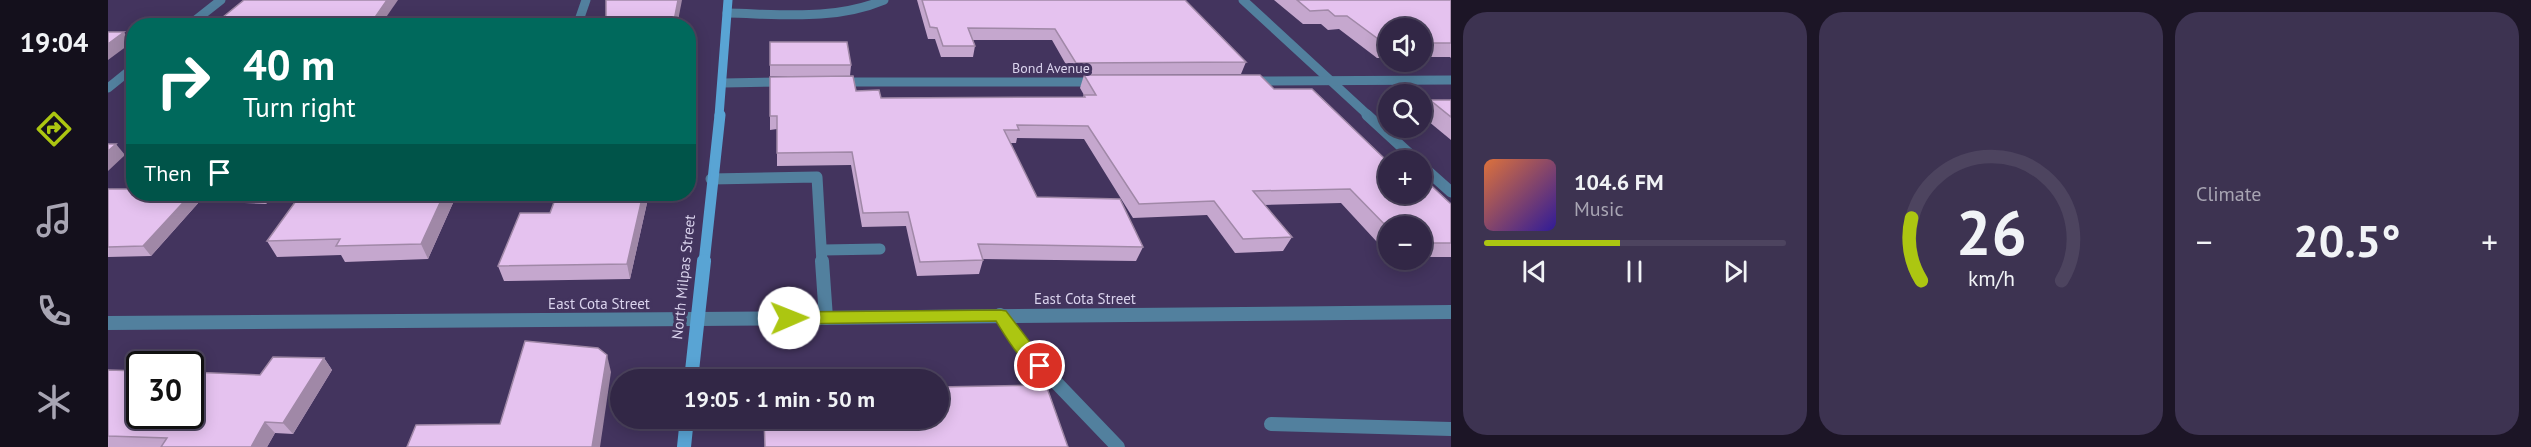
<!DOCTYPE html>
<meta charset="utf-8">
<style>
:root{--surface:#322746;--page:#3d3351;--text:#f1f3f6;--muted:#a8a5b3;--line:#4d445f;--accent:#acc611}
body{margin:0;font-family:"PT Sans",sans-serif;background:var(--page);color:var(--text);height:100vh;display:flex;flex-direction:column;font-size:22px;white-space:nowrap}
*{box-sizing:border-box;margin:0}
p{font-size:20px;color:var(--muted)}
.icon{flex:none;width:33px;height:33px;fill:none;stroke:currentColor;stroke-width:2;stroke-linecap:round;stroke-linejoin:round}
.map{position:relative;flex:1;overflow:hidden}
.details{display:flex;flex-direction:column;gap:12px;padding:12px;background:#1c1526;width:1080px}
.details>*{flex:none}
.hud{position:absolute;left:18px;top:18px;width:570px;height:183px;border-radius:24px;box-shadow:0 3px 15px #0003,0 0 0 2px var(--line);background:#00695c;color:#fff;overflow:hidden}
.tools{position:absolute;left:1270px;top:18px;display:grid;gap:12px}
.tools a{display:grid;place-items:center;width:54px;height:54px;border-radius:50%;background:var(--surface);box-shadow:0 3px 15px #0003,0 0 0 2px var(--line);font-size:30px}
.speed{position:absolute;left:18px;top:351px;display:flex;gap:12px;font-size:30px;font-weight:700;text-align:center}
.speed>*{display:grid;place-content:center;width:78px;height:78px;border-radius:50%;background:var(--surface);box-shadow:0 3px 15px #0003,0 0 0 2px var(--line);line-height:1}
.speed .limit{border:3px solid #111;border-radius:9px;background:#fff;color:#111}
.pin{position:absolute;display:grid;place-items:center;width:51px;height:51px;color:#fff;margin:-26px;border:3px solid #fff;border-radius:50%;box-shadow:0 2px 6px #0007}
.me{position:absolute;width:66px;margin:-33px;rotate:89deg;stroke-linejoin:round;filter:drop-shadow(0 0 4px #0008)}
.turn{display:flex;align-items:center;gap:21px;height:126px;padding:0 18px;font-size:27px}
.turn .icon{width:78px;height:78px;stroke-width:2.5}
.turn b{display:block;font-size:42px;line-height:51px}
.then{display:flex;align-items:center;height:57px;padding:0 18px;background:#0003;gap:12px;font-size:22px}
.big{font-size:45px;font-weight:800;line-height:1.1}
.details .card{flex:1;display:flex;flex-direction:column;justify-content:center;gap:9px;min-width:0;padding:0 21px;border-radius:24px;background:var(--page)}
.details .dial{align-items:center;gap:0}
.dial svg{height:156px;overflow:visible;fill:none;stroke:var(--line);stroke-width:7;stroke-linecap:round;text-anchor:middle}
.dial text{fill:var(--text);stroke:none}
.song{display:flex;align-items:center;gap:18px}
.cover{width:72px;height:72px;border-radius:9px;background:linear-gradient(135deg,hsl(20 70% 55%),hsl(250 70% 35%))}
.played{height:6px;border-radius:3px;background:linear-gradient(90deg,var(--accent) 45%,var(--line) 45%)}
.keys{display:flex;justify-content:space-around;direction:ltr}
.heat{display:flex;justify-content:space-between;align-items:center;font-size:33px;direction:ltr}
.details .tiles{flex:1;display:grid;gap:12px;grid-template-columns:repeat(3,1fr)}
.trip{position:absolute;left:502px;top:369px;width:339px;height:60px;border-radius:30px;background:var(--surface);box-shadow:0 3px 15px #0003,0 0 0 2px var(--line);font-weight:800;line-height:60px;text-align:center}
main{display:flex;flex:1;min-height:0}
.tab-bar{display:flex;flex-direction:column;width:108px;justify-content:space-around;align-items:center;background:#14101c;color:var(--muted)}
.tab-bar .icon{width:42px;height:42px}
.tab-bar .active{color:var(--accent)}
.tab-bar b{font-size:27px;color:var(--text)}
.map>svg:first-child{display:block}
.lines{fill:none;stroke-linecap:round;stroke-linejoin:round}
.service-far2{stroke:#52809e;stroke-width:9}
.service-far1{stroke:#52809e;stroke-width:11}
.service{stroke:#52809e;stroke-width:14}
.minor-far2{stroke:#52809e;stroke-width:9}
.minor-far1{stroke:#52809e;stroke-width:11}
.minor{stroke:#52809e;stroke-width:14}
.tertiary{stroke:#52809e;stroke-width:14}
.secondary-far2{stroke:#59a4d4;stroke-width:9}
.secondary-far1{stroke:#59a4d4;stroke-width:11}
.secondary{stroke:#59a4d4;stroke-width:14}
.wall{fill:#c5a7ce}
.shaded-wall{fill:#a088a7}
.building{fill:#e5c2ef;stroke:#a088a7;stroke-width:1.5}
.route{fill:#acc611;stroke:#70810b;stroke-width:1.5}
.labels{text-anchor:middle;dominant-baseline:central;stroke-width:6;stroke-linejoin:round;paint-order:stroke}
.far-street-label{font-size:14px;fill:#dad3ed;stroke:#43345e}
.street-label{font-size:15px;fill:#dad3ed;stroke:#43345e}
</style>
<main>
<nav class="tab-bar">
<b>19:04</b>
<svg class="icon active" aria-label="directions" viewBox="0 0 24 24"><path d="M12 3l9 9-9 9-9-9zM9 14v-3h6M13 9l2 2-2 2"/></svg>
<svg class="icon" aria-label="music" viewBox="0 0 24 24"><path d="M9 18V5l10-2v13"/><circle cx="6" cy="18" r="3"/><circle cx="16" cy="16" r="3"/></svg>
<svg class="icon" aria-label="phone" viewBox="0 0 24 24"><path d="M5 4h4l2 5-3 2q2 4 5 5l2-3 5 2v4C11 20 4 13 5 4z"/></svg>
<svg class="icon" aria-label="climate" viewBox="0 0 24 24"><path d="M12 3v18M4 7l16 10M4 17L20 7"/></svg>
</nav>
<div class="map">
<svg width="1343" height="447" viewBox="0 0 1343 447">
<rect width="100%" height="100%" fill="#43345e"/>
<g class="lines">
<g class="service-far2">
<path d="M619,13C672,14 726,21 776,0"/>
<path d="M469,26L478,0"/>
</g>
<g class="service-far1">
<path d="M603,179L709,177L714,263"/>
<path d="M715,250L772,249"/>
</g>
<g class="service">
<path d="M714,261L718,318"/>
<path d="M892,315L916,349L1010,447"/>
<path d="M1163,424L1343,429"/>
</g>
<g class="minor-far2">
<path d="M1135,0L1261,116"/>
<path d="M80,26L113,0"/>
<path d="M1143,81L1343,80"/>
<path d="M732,82H991"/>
<path d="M615,83L676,82"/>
<path d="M0,88L26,67"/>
</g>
<g class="minor-far1">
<path d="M1259,115L1308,160"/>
<path d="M1314,166L1343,192"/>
</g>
<path class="minor" d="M589,319L1343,312"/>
<path class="tertiary" d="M0,323L589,319"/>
<path class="secondary-far2" d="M611,116L620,0"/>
<path class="secondary-far1" d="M596,263L612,115"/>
<g class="secondary">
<path d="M583,380L596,261"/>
<path d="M576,447L579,418"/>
</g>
</g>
<g class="wall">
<path d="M809,0H1077L1138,62L1133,74L964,75L944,40H865L867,46L865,57H833L827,39H820Z"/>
<path d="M1166,0H1343V58L1342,57H1314V28H1281V58H1269L1231,29L1220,30L1213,24H1195Z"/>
<path d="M662,42L743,65L742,76H662Z"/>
<path d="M976,75L1166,89L1277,159L1343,204V257H1314V226H1281V255L1233,203L1156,205L1184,237L1175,251L1127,253L1099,215L1025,218L976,139L909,138L908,143H902L929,197L1035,247L1028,261L874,259L875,260L871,274L809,276L798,226L754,227L743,165L669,166V129L662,130V77L748,91L773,98L975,97L976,95L972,88Z"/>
<path d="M1322,100H1343V140L1314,116V111Z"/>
<path d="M0,189L26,194H167L158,204L92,201L43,256L0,257Z"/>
<path d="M193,194H349L320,259L237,262L233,255L169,257L159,241Z"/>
<path d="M541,194L522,279L396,281L390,266L442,213Z"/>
<path d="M216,358L224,370L185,434L167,433L159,447H0V370L152,375Z"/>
</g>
<g class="shaded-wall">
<path d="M279,0H290L272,26H261Z"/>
<path d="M570,0H574L569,26H565Z"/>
<path d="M16,32L23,43L0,60V44Z"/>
<path d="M8,144L17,155L0,171V151Z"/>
<path d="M83,194H86L92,201L43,256L35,246Z"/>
<path d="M152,194H167L158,204Z"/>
<path d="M336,194H349L320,259L313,244Z"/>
<path d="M535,194H541L522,279L519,264Z"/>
<path d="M499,355L503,372L492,447H484Z"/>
<path d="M216,358L224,370L185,434L175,423Z"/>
<path d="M157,422L167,433L159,447H143Z"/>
</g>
<g class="building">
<path d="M136,0H279L261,26H104Z"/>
<path d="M498,0H570L565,26H498Z"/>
<path d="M814,0H1077L1138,62L968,63L947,29L860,28L867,46H835L829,28L822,27Z"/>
<path d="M1189,0H1343V43H1314V28H1281V44H1277L1239,16H1227L1220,10L1202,11Z"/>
<path d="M0,32H16L0,44Z"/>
<path d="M662,42H739L743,65H662Z"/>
<path d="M976,75H1152L1166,89H1204L1277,159L1293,158L1295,160H1281V194H1314V177L1343,204V243H1314V226H1281V229L1242,189L1145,191L1184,237L1135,239L1106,201L1031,204L980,126L909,125L911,130H896L929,197L1012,199L1035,247L870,244L875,260L812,262L800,212L755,213L744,152L669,153V116H662V77L745,76L748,91L771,90L773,98L977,97L976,95H988Z"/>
<path d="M1322,100H1343V117Z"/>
<path d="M0,144H8L0,151Z"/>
<path d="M0,189H26V194H83L35,246L0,247Z"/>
<path d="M193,194H336L313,244L228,246L232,239L159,241Z"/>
<path d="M449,194H535L519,264L390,266L412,213H442Z"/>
<path d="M417,341L490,348L499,355L484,447H299L308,425L392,424Z"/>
<path d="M165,357L216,358L175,423L157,422L143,447H53L59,438L0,436V370L32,371V416H82V372L152,375Z"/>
<path d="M938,385L960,447H657L656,418H831V387Z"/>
</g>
<path class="route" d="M892,310L898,311L940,366L938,370C920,377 897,335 888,321L681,324L676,323L673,318L676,314L681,312Z"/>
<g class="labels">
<g class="far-street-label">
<text x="943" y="68">Bond Avenue</text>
</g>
<g class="street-label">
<text transform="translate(575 277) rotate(-84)">North Milpas Street</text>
<text x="977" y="298">East Cota Street</text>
<text x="491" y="303">East Cota Street</text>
</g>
</g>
</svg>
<div class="tools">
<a><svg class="icon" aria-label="sound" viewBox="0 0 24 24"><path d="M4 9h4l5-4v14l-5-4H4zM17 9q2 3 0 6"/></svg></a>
<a><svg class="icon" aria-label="search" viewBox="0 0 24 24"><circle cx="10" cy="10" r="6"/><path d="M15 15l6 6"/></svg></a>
<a>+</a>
<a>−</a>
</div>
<div class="speed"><div class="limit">30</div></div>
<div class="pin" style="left:932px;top:366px;background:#d93025"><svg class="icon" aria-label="arrive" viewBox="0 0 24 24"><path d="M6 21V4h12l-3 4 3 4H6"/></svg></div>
<svg class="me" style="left:681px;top:318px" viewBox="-20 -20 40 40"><circle r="19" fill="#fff"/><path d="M0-13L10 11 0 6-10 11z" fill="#acc611"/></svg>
<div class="trip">19:05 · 1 min · 50 m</div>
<div class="hud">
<div class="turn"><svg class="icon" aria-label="right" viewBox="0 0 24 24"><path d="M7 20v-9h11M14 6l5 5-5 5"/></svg><div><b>40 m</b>Turn right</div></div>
<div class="then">Then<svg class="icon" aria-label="arrive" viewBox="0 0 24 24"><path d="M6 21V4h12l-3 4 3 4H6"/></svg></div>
</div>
</div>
<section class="details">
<div class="tiles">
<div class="card">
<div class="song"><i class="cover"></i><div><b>104.6 FM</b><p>Music</p></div></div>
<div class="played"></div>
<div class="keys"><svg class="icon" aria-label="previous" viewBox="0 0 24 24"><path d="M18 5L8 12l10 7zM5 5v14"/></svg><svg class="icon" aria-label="pause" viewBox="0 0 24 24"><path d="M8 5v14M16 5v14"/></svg><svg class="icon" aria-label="next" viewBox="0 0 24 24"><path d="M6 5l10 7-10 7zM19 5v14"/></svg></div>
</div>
<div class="card dial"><svg viewBox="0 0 100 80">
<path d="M14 69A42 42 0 1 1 86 69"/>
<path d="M14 69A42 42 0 0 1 9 37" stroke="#acc611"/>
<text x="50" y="56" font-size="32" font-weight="700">26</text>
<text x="50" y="72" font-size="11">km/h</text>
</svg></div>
<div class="card"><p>Climate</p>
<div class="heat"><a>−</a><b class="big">20.5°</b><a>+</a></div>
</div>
</div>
</section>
</main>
